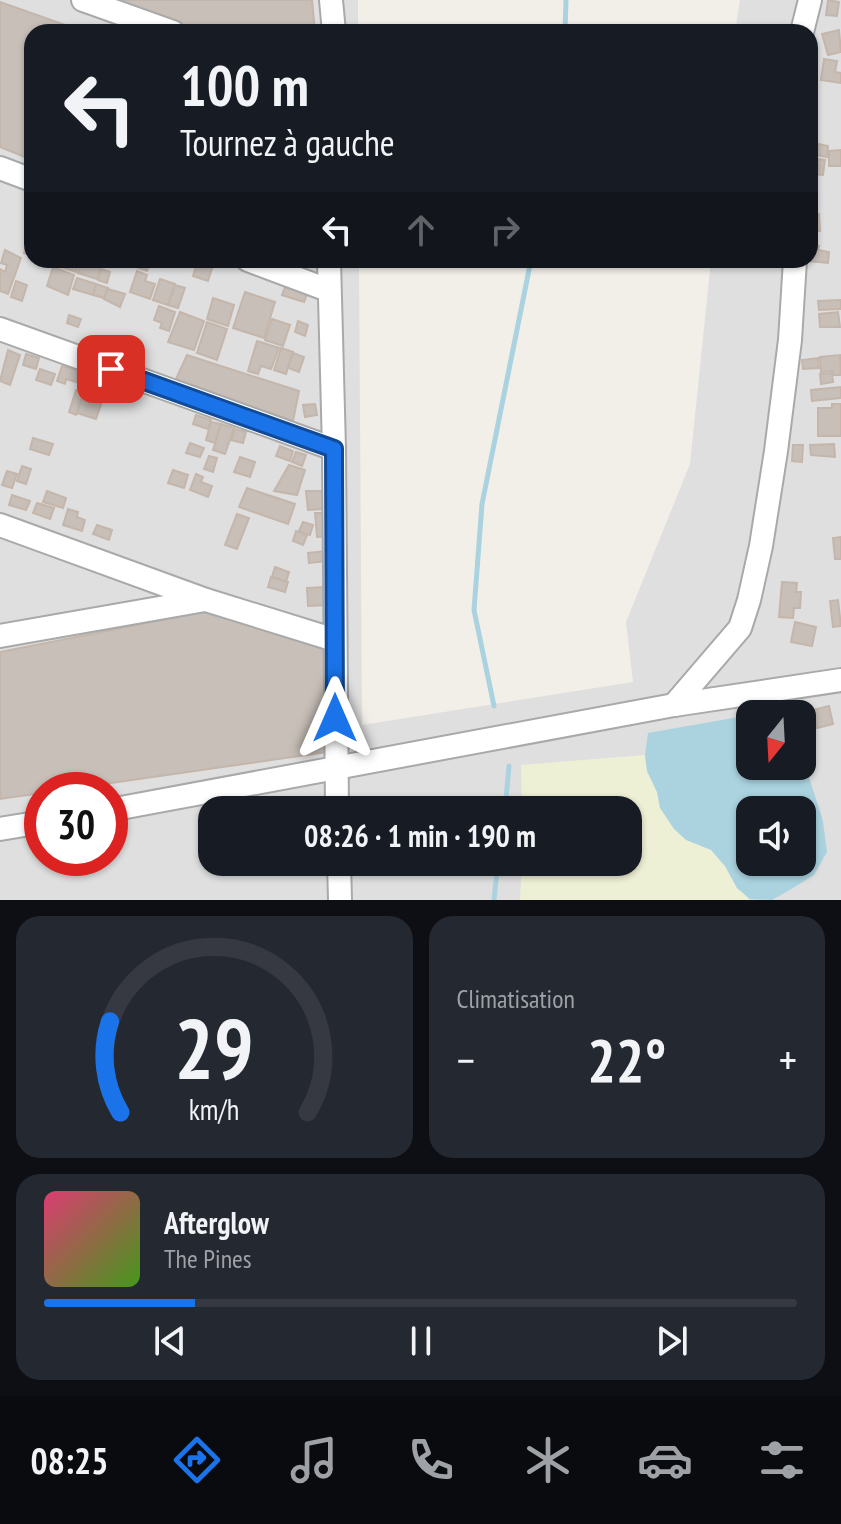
<!DOCTYPE html>
<html lang="fr">
<meta charset="utf-8">
<style>
:root{--surface:#171b24;--page:#242831;--text:#f1f3f6;--muted:#9ea1a6;--line:#363941;--accent:#1a73e8}
body{margin:0;font-family:"PT Sans Narrow",sans-serif;background:var(--page);color:var(--text);height:100vh;display:flex;flex-direction:column;font-size:30px;white-space:nowrap}
*{box-sizing:border-box;margin:0}
p{font-size:26px;color:var(--muted)}
.icon{flex:none;width:44px;height:44px;fill:none;stroke:currentColor;stroke-width:2;stroke-linecap:round;stroke-linejoin:round}
.map{position:relative;height:900px;overflow:hidden}
.panel{display:flex;flex-direction:column;gap:16px;padding:16px;background:#0d0f14;flex:1}
.panel>*{flex:none}
.top-card{position:absolute;left:24px;top:24px;width:794px;height:244px;border-radius:24px;box-shadow:0 2px 6px #0004;background:#171b24;color:var(--text);overflow:hidden}
.needle{width:52px;rotate:198deg}
.controls{position:absolute;left:736px;top:700px;display:grid;gap:16px}
.controls a{display:grid;place-items:center;width:80px;height:80px;border-radius:16px;background:var(--surface);box-shadow:0 2px 6px #0004;font-size:40px}
.speed{position:absolute;left:24px;top:772px;display:flex;gap:16px;font-size:40px;font-weight:700;text-align:center}
.speed>*{display:grid;place-content:center;width:104px;height:104px;border-radius:50%;background:var(--surface);box-shadow:0 2px 6px #0004;line-height:1}
.speed .limit{border:12px solid #d22;background:#fff;color:#111}
.pin{position:absolute;display:grid;place-items:center;width:68px;height:68px;color:#fff;margin:-34px;border-radius:16px;box-shadow:0 4px 12px #0006}
.me{position:absolute;width:88px;margin:-44px;rotate:0deg;stroke-linejoin:round;filter:drop-shadow(0 0 6px #0008)}
.turn{display:flex;align-items:center;gap:28px;height:168px;padding:0 24px;font-size:36px}
.turn .icon{width:104px;height:104px;stroke-width:2.5}
.turn b{display:block;font-size:56px;line-height:68px}
.lanes{display:flex;align-items:center;height:76px;padding:0 24px;background:#0003;justify-content:center;gap:40px;direction:ltr}
.lanes .off{opacity:.35}
.big{font-size:60px;font-weight:700;line-height:1.1}
.panel .tile{flex:1;display:flex;flex-direction:column;justify-content:center;gap:12px;min-width:0;padding:0 28px;border-radius:24px;background:var(--page)}
.panel .dial{align-items:center;gap:0}
.dial svg{height:208px;overflow:visible;fill:none;stroke:var(--line);stroke-width:7;stroke-linecap:round;text-anchor:middle}
.dial text{fill:var(--text);stroke:none}
.song{display:flex;align-items:center;gap:24px}
.cover{width:96px;height:96px;border-radius:12px;background:linear-gradient(135deg,hsl(340 70% 55%),hsl(100 70% 35%))}
.played{height:8px;border-radius:4px;background:linear-gradient(90deg,var(--accent) 20%,var(--line) 20%)}
.keys{display:flex;justify-content:space-around;direction:ltr}
.heat{display:flex;justify-content:space-between;align-items:center;font-size:44px;direction:ltr}
.panel .tiles{flex:1;display:grid;gap:16px;grid-template-columns:1fr 1fr}
.tile:last-child{grid-column:span 2}
.trip{position:absolute;left:198px;top:796px;width:444px;height:80px;border-radius:24px;background:var(--surface);box-shadow:0 2px 6px #0004;font-weight:700;line-height:80px;text-align:center}
.menu{display:flex;height:128px;justify-content:space-around;align-items:center;background:#090b0e;color:var(--muted)}
.menu .icon{width:56px;height:56px}
.menu .on{color:var(--accent)}
.menu b{font-size:36px;color:var(--text)}
.map>svg:first-child{display:block}
.residential{fill:#e0dfdf;fill-rule:evenodd}
.farmland{fill:#eef0d5}
.water{fill:#aad3df;fill-rule:evenodd}
.lines{fill:none;stroke-linecap:round;stroke-linejoin:round}
.stream{stroke:#aad3df;stroke-width:5}
.building{fill:#c7bfb8;stroke:#c4b6ab;stroke-width:2}
.minor-casing{stroke:#a9a9a9;stroke-width:26}
.minor{stroke:#fff;stroke-width:22}
.route-casing{stroke:#114b97;stroke-width:20}
.route{stroke:#1a73e8;stroke-width:14}
</style>
<div class="map">
<svg width="841" height="900" viewBox="0 0 841 900">
<rect width="100%" height="100%" fill="#f2efe9"/>
<path class="residential" d="M0,0H358V32H32V260H359L362,725L633,682L626,622L690,464L711,260H810V32H735L740,0H841V900H0ZM750,714H802V766H750ZM42,790H110V858H42ZM212,810H628V862H212ZM750,810H802V862H750Z"/>
<path class="farmland" d="M645,755L647,771L657,792L660,808L699,844L711,850L725,866L737,888L750,900H520L522,862H628V810H522L521,765Z"/>
<path class="water" d="M750,715V766H802V755L823,821L827,852L814,875L793,888L772,900L750,899L737,888L725,866L711,850L686,840L674,829L660,808L657,792L647,771L645,755L648,733ZM750,810H802V862H750Z"/>
<g class="lines">
<g class="stream">
<path d="M565,32L566,0"/>
<path d="M494,706L474,610L482,504L531,260"/>
<path d="M505,810L509,766"/>
<path d="M494,900L498,862"/>
</g>
</g>
<g class="building">
<path d="M96,0H312L315,32H189Z"/>
<path d="M828,0L839,2L837,16L826,15Z"/>
<path d="M0,2L85,32H32V160L0,147Z"/>
<path d="M839,30L841,52L828,55L822,34Z"/>
<path d="M824,59L837,61L835,72L841,73V83L821,80Z"/>
<path d="M818,144L828,146L827,157L816,155Z"/>
<path d="M841,150V166H829V151Z"/>
<path d="M816,159L825,160L823,175L814,174Z"/>
<path d="M810,214H819L820,231H810Z"/>
<path d="M31,232L32,233V256L24,253Z"/>
<path d="M810,244L819,246L818,250L829,252L828,263L808,261L810,260Z"/>
<path d="M5,250L21,258L8,294L0,291V269L5,272L7,265L1,263Z"/>
<path d="M48,260H80L76,272L47,262Z"/>
<path d="M139,260L150,262L147,271L136,267Z"/>
<path d="M204,260L214,262L208,281L193,276L196,266L202,268Z"/>
<path d="M82,262L101,268L97,279L78,273Z"/>
<path d="M53,267L74,275L68,295L47,286Z"/>
<path d="M101,269L110,272L107,283L98,280Z"/>
<path d="M137,271L147,275L145,281L155,284L150,299L130,292Z"/>
<path d="M77,278L96,284L93,295L73,289Z"/>
<path d="M160,279L175,284L168,305L153,300Z"/>
<path d="M16,281L27,285L22,301L11,297Z"/>
<path d="M96,284L108,288L104,298L93,295Z"/>
<path d="M175,285L185,288L178,308L168,305Z"/>
<path d="M285,287L307,294L304,302L282,295Z"/>
<path d="M108,289L125,294L120,307L104,299Z"/>
<path d="M245,292L275,302L264,338L233,328Z"/>
<path d="M213,298L234,305L228,326L207,319Z"/>
<path d="M841,300V309L819,310L818,301Z"/>
<path d="M159,306L175,312L169,331L160,328L162,323L154,320Z"/>
<path d="M180,312L204,321L194,350L168,342Z"/>
<path d="M838,312L840,327H820L819,314Z"/>
<path d="M69,315L81,319L78,327L67,323Z"/>
<path d="M272,319L290,325L283,346L265,340Z"/>
<path d="M298,321L308,325L305,336L295,332Z"/>
<path d="M207,322L227,329L217,360L197,353Z"/>
<path d="M257,341L279,348L271,369L261,366L258,374L248,371Z"/>
<path d="M281,348L293,352L286,374L274,370Z"/>
<path d="M8,350L20,355L10,385L0,381Z"/>
<path d="M293,353L304,357L299,372L288,368Z"/>
<path d="M26,354L39,358L36,369L23,365Z"/>
<path d="M187,355L299,391L293,421L176,379Z"/>
<path d="M840,355L841,375H833L832,371L821,372L820,357Z"/>
<path d="M818,358L819,368L803,369L802,360Z"/>
<path d="M62,366L79,371L76,382L66,379L65,384L57,381Z"/>
<path d="M40,369L55,374L51,385L36,380Z"/>
<path d="M832,373L833,382L821,384L820,374Z"/>
<path d="M80,375L95,380L92,388L78,383Z"/>
<path d="M841,387V398L812,401L811,390Z"/>
<path d="M76,390L84,393L76,415L69,412Z"/>
<path d="M83,394L102,401L96,419L77,413Z"/>
<path d="M315,404L317,415L305,417L303,405Z"/>
<path d="M832,404H841V436H818V408H832Z"/>
<path d="M196,415L211,420L208,429L193,424Z"/>
<path d="M211,422L221,424L215,443L206,440Z"/>
<path d="M221,424L234,428L225,454L213,450Z"/>
<path d="M235,429L246,432L243,443L231,440Z"/>
<path d="M33,438L53,444L49,455L30,449Z"/>
<path d="M190,443L204,448L200,457L186,453Z"/>
<path d="M834,444L835,457L811,455L810,445Z"/>
<path d="M793,445H803L802,462L792,461Z"/>
<path d="M280,446L293,451L290,461L276,456Z"/>
<path d="M296,452L306,455L302,466L292,462Z"/>
<path d="M209,456L217,458L213,472L204,469Z"/>
<path d="M240,457L255,462L250,477L234,472Z"/>
<path d="M289,465L305,470L297,495L274,491Z"/>
<path d="M22,466L31,469L26,484L17,481Z"/>
<path d="M173,470L188,475L184,488L168,483Z"/>
<path d="M7,471L17,474L12,488L2,485Z"/>
<path d="M196,474L203,477L201,482L212,486L208,497L190,490Z"/>
<path d="M247,488L295,504L288,524L239,507Z"/>
<path d="M47,491L66,498L63,508L43,502Z"/>
<path d="M306,491H325V509L308,510Z"/>
<path d="M12,495L30,501L26,510L9,505Z"/>
<path d="M37,503L54,508L50,519L33,513Z"/>
<path d="M68,509L78,512L77,517L85,520L82,531L63,525Z"/>
<path d="M315,513H330L332,536L317,537Z"/>
<path d="M237,514L249,518L237,549L225,545Z"/>
<path d="M303,522L313,525L310,535L299,531Z"/>
<path d="M97,525L112,530L109,540L93,534Z"/>
<path d="M296,531L307,535L303,545L293,541Z"/>
<path d="M841,537V559H835L833,538Z"/>
<path d="M326,551L327,561L309,563L308,553Z"/>
<path d="M275,567L289,572L286,582L272,577Z"/>
<path d="M271,577L288,582L285,592L268,587Z"/>
<path d="M782,582L797,583L796,592H801L800,608H794L793,618L779,617Z"/>
<path d="M327,587L328,605L308,606L307,588Z"/>
<path d="M838,600L841,626L833,627L830,601Z"/>
<path d="M208,611L326,646L328,752L62,790H42V793L0,799V652Z"/>
<path d="M795,622L816,627L812,646L791,642Z"/>
<path d="M829,706L833,724L817,728L813,710Z"/>
</g>
<g class="lines">
<defs>
<g id="minor">
<path d="M83,0L173,32"/>
<path d="M331,0L334,32"/>
<path d="M802,32L810,0"/>
<path d="M0,168L32,180"/>
<path d="M248,260L328,290"/>
<path d="M329,260L334,449L337,810"/>
<path d="M0,329L334,449"/>
<path d="M0,525L206,600L335,640"/>
<path d="M0,636L205,600"/>
<path d="M674,705L740,628L749,600L761,546L776,451L790,340L795,260"/>
<path d="M110,810L674,705L841,680"/>
<path d="M0,829L42,822"/>
<path d="M339,862L340,900"/>
</g>
</defs>
<use href="#minor" class="minor-casing"/>
<use href="#minor" class="minor"/>
</g>
<g class="lines">
<defs>
<path id="route" d="M111,369L334,449L335,718"/>
</defs>
<use href="#route" class="route-casing"/>
<use href="#route" class="route"/>
</g>
</svg>
<div class="controls">
<a><svg class="needle" viewBox="-14 -14 28 28"><path d="M0-13l5 13h-10z" fill="#e53935"/><path d="M0 13l5-13h-10z" fill="#9ea1a6"/></svg></a>
<a><svg class="icon" aria-label="sound" viewBox="0 0 24 24"><path d="M4 9h4l5-4v14l-5-4H4zM17 9q2 3 0 6"/></svg></a>
</div>
<div class="speed"><div class="limit">30</div></div>
<div class="pin" style="left:111px;top:369px;background:#d93025"><svg class="icon" aria-label="arrive" viewBox="0 0 24 24"><path d="M6 21V4h12l-3 4 3 4H6"/></svg></div>
<svg class="me" style="left:335px;top:718px" viewBox="-20 -20 40 40"><path d="M0-17L14 15 0 8-14 15z" fill="#1a73e8" stroke="#fff" stroke-width="4"/></svg>
<div class="trip">08:26 · 1 min · 190 m</div>
<div class="top-card">
<div class="turn"><svg class="icon" aria-label="left" viewBox="0 0 24 24"><path d="M17 20v-9H6M10 6l-5 5 5 5"/></svg><div><b>100 m</b>Tournez à gauche</div></div>
<div class="lanes"><svg class="icon" aria-label="left" viewBox="0 0 24 24"><path d="M17 20v-9H6M10 6l-5 5 5 5"/></svg><svg class="icon off" aria-label="ahead" viewBox="0 0 24 24"><path d="M12 20V5M6 11l6-6 6 6"/></svg><svg class="icon off" aria-label="right" viewBox="0 0 24 24"><path d="M7 20v-9h11M14 6l5 5-5 5"/></svg></div>
</div>
</div>
<section class="panel">
<div class="tiles">
<div class="tile dial"><svg viewBox="0 0 100 80">
<path d="M14 69A42 42 0 1 1 86 69"/>
<path d="M14 69A42 42 0 0 1 10 34" stroke="#1a73e8"/>
<text x="50" y="56" font-size="32" font-weight="700">29</text>
<text x="50" y="72" font-size="11">km/h</text>
</svg></div>
<div class="tile"><p>Climatisation</p>
<div class="heat"><a>−</a><b class="big">22°</b><a>+</a></div>
</div>
<div class="tile">
<div class="song"><i class="cover"></i><div><b>Afterglow</b><p>The Pines</p></div></div>
<div class="played"></div>
<div class="keys"><svg class="icon" aria-label="previous" viewBox="0 0 24 24"><path d="M18 5L8 12l10 7zM5 5v14"/></svg><svg class="icon" aria-label="pause" viewBox="0 0 24 24"><path d="M8 5v14M16 5v14"/></svg><svg class="icon" aria-label="next" viewBox="0 0 24 24"><path d="M6 5l10 7-10 7zM19 5v14"/></svg></div>
</div>
</div>
</section>
<nav class="menu">
<b>08:25</b>
<svg class="icon on" aria-label="directions" viewBox="0 0 24 24"><path d="M12 3l9 9-9 9-9-9zM9 14v-3h6M13 9l2 2-2 2"/></svg>
<svg class="icon" aria-label="music" viewBox="0 0 24 24"><path d="M9 18V5l10-2v13"/><circle cx="6" cy="18" r="3"/><circle cx="16" cy="16" r="3"/></svg>
<svg class="icon" aria-label="phone" viewBox="0 0 24 24"><path d="M5 4h4l2 5-3 2q2 4 5 5l2-3 5 2v4C11 20 4 13 5 4z"/></svg>
<svg class="icon" aria-label="climate" viewBox="0 0 24 24"><path d="M12 3v18M4 7l16 10M4 17L20 7"/></svg>
<svg class="icon" aria-label="car" viewBox="0 0 24 24"><path d="M5 17H2v-5l4-1 3-4h7l3 4 3 1v5h-3M9 17h6M6 11h13"/><circle cx="7" cy="17" r="2"/><circle cx="17" cy="17" r="2"/></svg>
<svg class="icon" aria-label="filters" viewBox="0 0 24 24"><path d="M4 7h16M4 17h16"/><circle cx="9" cy="7" r="2"/><circle cx="15" cy="17" r="2"/></svg>
</nav>
